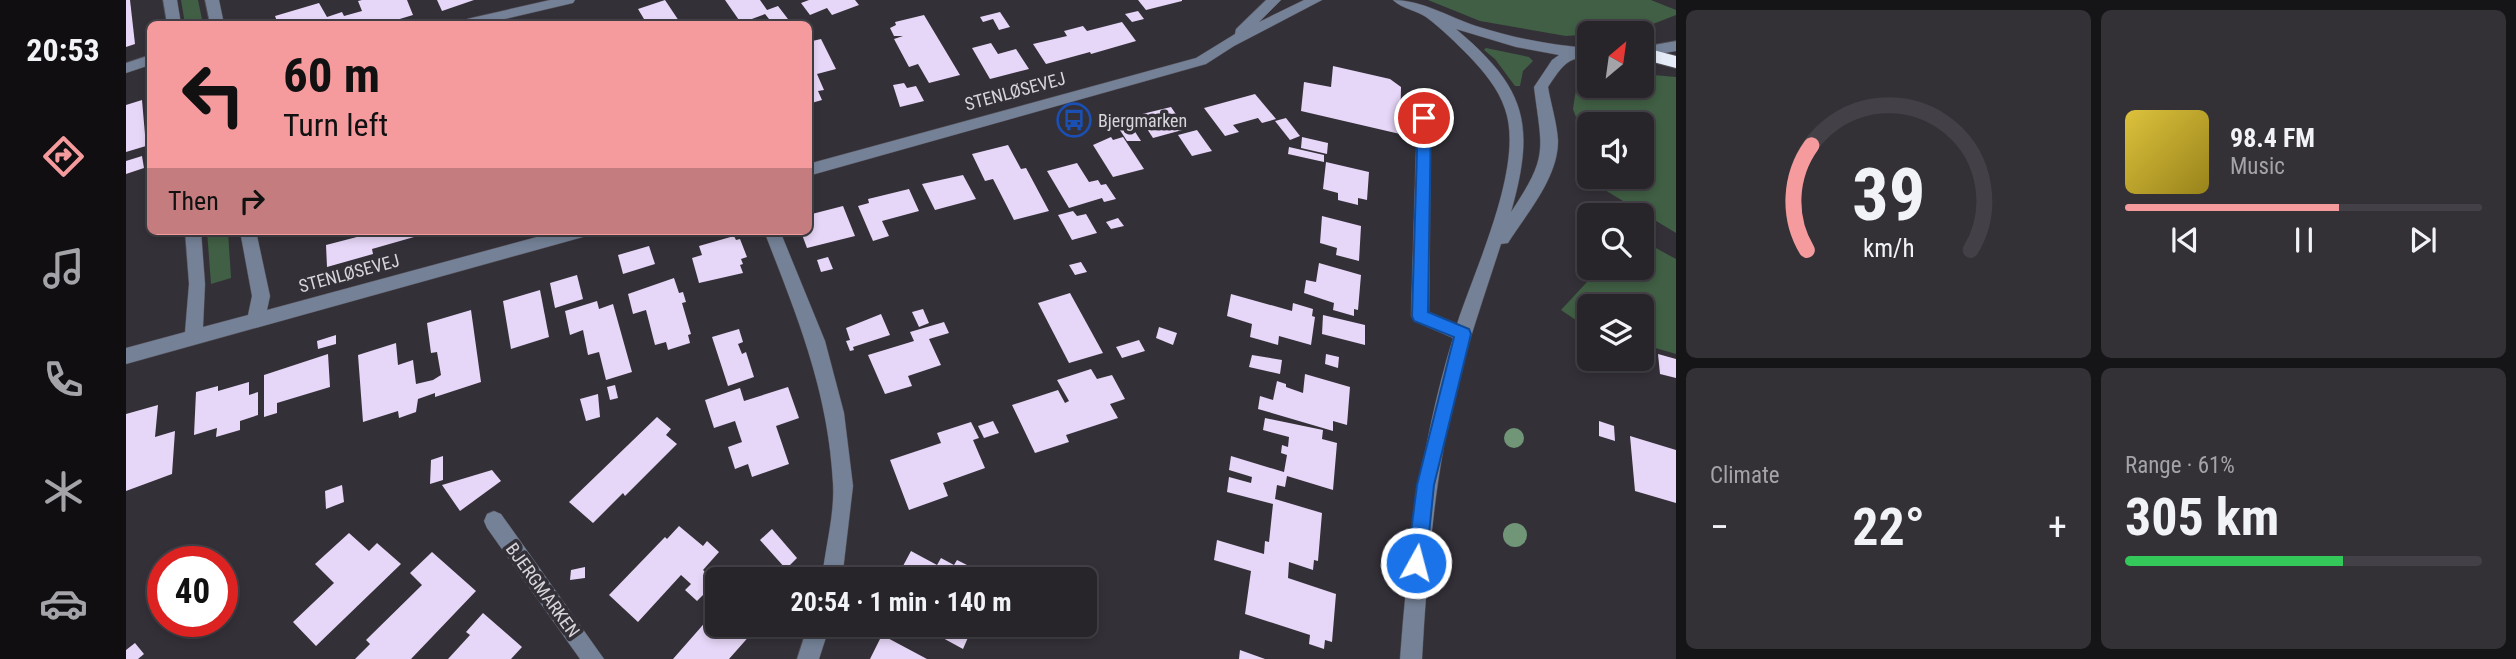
<!DOCTYPE html>
<meta charset="utf-8">
<style>
:root{--surface:#27242a;--page:#333036;--text:#f1f3f6;--muted:#a4a4a8;--line:#434147;--accent:#f59b9e}
body{margin:0;font-family:"Roboto Condensed",sans-serif;background:var(--page);color:var(--text);height:100vh;display:flex;flex-direction:column;font-size:26px;white-space:nowrap}
*{box-sizing:border-box;margin:0}
p{font-size:23px;color:var(--muted)}
.icon{flex:none;width:38px;height:38px;fill:none;stroke:currentColor;stroke-width:2;stroke-linecap:round;stroke-linejoin:round}
.map{position:relative;flex:1;overflow:hidden}
.panel{display:flex;flex-direction:column;gap:10px;padding:10px;background:#151417;width:840px}
.panel>*{flex:none}
.banner{position:absolute;left:21px;top:21px;width:665px;height:214px;border-radius:10px;box-shadow:0 4px 10px #0003,0 0 0 2px var(--line);background:#f59b9e;color:#111;overflow:hidden}
.needle{width:46px;rotate:29deg}
.tools{position:absolute;left:1451px;top:21px;display:grid;gap:14px}
.tools a{display:grid;place-items:center;width:77px;height:77px;border-radius:10px;background:var(--surface);box-shadow:0 4px 10px #0003,0 0 0 2px var(--line);font-size:35px}
.speed{position:absolute;left:21px;top:546px;display:flex;gap:14px;font-size:35px;font-weight:700;text-align:center}
.speed>*{display:grid;place-content:center;width:91px;height:91px;border-radius:50%;background:var(--surface);box-shadow:0 4px 10px #0003,0 0 0 2px var(--line);line-height:1}
.speed .limit{border:10px solid #d22;background:#fff;color:#111}
.pin{position:absolute;display:grid;place-items:center;width:60px;height:60px;color:#fff;margin:-30px;border:4px solid #fff;border-radius:50%;box-shadow:0 2px 7px #0007}
.me{position:absolute;width:77px;margin:-38px;rotate:7deg;stroke-linejoin:round;filter:drop-shadow(0 0 5px #0008)}
.turn{display:flex;align-items:center;gap:24px;height:147px;padding:0 21px;font-size:32px}
.turn .icon{width:91px;height:91px;stroke-width:2.5}
.turn b{display:block;font-size:49px;line-height:60px}
.then{display:flex;align-items:center;height:66px;padding:0 21px;background:#0003;gap:14px;font-size:26px}
.big{font-size:52px;font-weight:700;line-height:1.1}
.panel .card{flex:1;display:flex;flex-direction:column;justify-content:center;gap:10px;min-width:0;padding:0 24px;border-radius:10px;background:var(--page)}
.panel .dial{align-items:center;gap:0}
.dial svg{height:182px;overflow:visible;fill:none;stroke:var(--line);stroke-width:7;stroke-linecap:round;text-anchor:middle}
.dial text{fill:var(--text);stroke:none}
.song{display:flex;align-items:center;gap:21px}
.cover{width:84px;height:84px;border-radius:10px;background:linear-gradient(135deg,hsl(50 70% 55%),hsl(50 70% 35%))}
.played{height:7px;border-radius:4px;background:linear-gradient(90deg,var(--accent) 60%,var(--line) 60%)}
.keys{display:flex;justify-content:space-around;direction:ltr}
.heat{display:flex;justify-content:space-between;align-items:center;font-size:38px;direction:ltr}
.charge{height:10px;border-radius:5px;background:linear-gradient(90deg,#34c759 61%,var(--line) 0)}
.panel .tiles{flex:1;display:grid;gap:10px;grid-template-columns:repeat(2,1fr)}
.trip{position:absolute;left:579px;top:567px;width:392px;height:70px;border-radius:10px;background:var(--surface);box-shadow:0 4px 10px #0003,0 0 0 2px var(--line);font-weight:700;line-height:70px;text-align:center}
main{display:flex;flex:1;min-height:0}
.tabs{display:flex;flex-direction:column;width:126px;justify-content:space-around;align-items:center;background:#100e11;color:var(--muted)}
.tabs .icon{width:49px;height:49px}
.tabs .current{color:var(--accent)}
.tabs b{font-size:32px;color:var(--text)}
.map>svg:first-child{display:block}
.green{fill:#405f44;fill-rule:evenodd}
.building{fill:#e6d6f7}
.lines{fill:none;stroke-linecap:round;stroke-linejoin:round}
.minor-casing{stroke:#524e55;stroke-width:1}
.highway-casing{stroke:#524e55;stroke-width:2}
.minor{fill:#748196;fill-rule:evenodd}
.highway{fill:#e6ecf7;fill-rule:evenodd}
.tree{fill:#709577}
.route{fill:#1a73e8;stroke:#114b97;stroke-width:2}
.labels{text-anchor:middle;dominant-baseline:central;stroke-width:7;stroke-linejoin:round;paint-order:stroke}
.street-label{font-size:18px;fill:#d8d5da;stroke:#343038}
.poi-label{font-size:18px;fill:#d8d5da;stroke:#343038;text-anchor:start}
</style>
<main>
<nav class="tabs">
<b>20:53</b>
<svg class="icon current" aria-label="directions" viewBox="0 0 24 24"><path d="M12 3l9 9-9 9-9-9zM9 14v-3h6M13 9l2 2-2 2"/></svg>
<svg class="icon" aria-label="music" viewBox="0 0 24 24"><path d="M9 18V5l10-2v13"/><circle cx="6" cy="18" r="3"/><circle cx="16" cy="16" r="3"/></svg>
<svg class="icon" aria-label="phone" viewBox="0 0 24 24"><path d="M5 4h4l2 5-3 2q2 4 5 5l2-3 5 2v4C11 20 4 13 5 4z"/></svg>
<svg class="icon" aria-label="climate" viewBox="0 0 24 24"><path d="M12 3v18M4 7l16 10M4 17L20 7"/></svg>
<svg class="icon" aria-label="car" viewBox="0 0 24 24"><path d="M5 17H2v-5l4-1 3-4h7l3 4 3 1v5h-3M9 17h6M6 11h13"/><circle cx="7" cy="17" r="2"/><circle cx="17" cy="17" r="2"/></svg>
</nav>
<div class="map">
<svg width="1550" height="659" viewBox="0 0 1550 659">
<rect width="100%" height="100%" fill="#343038"/>
<g class="green">
<path d="M55,0H72L77,24H59Z"/>
<path d="M1302,0H1525L1550,10V15L1509,31L1440,36L1354,21Z"/>
<path d="M1360,48L1403,57L1407,61L1397,71L1394,86H1389L1369,59L1358,50Z"/>
<path d="M1516,74L1550,77V233L1454,175L1455,131L1447,109L1450,89L1463,77V86H1516ZM1463,124H1516V177H1463Z"/>
<path d="M81,231H102L105,278L85,284Z"/>
<path d="M1516,245L1528,247L1550,259V354L1516,344V306H1463V329L1435,310L1474,268H1516Z"/>
</g>
<g class="building">
<path d="M0,0H4L9,44L0,47Z"/>
<path d="M236,0H281L287,15L257,24H207L206,21L195,24H152L149,16L193,3L201,17L216,12L218,16L236,11L232,1Z"/>
<path d="M311,0H348L316,11Z"/>
<path d="M539,0L555,24H521L512,9Z"/>
<path d="M599,0H634L641,10L652,6L665,23L647,24L639,14L615,23Z"/>
<path d="M683,0H729L733,5L706,15L701,8L684,15L675,3Z"/>
<path d="M1012,0H1056V1L1020,10Z"/>
<path d="M1012,11L1018,19L1006,22L999,14Z"/>
<path d="M874,12L884,27L873,30L867,19L857,22L854,17Z"/>
<path d="M798,15L834,75L803,83L792,64L783,67L768,39L777,36H768L764,28L770,25L769,22Z"/>
<path d="M996,22L1010,41L965,54L964,52L920,64L907,44L941,36L938,31L957,26L961,31Z"/>
<path d="M695,39L710,69L691,74L698,90L692,91L696,100L682,104V42Z"/>
<path d="M865,43L872,54L890,49L903,69L864,79L846,48Z"/>
<path d="M1207,66L1264,79L1275,87L1274,134L1175,111L1178,82L1205,87Z"/>
<path d="M778,83L781,88L790,86L798,101L774,107L767,85Z"/>
<path d="M1129,94L1150,119L1136,123L1132,118L1107,125L1113,132L1099,136L1078,108Z"/>
<path d="M16,100L20,146L0,152V105Z"/>
<path d="M1045,107L1060,129L1027,138L1012,115Z"/>
<path d="M1160,118L1174,136L1164,140L1149,121Z"/>
<path d="M1004,124L1015,141H1001L992,127Z"/>
<path d="M1071,130L1086,151L1066,156L1052,135Z"/>
<path d="M985,137L987,140L997,137L1018,169L987,177L967,145Z"/>
<path d="M1176,137L1202,143L1201,154L1175,148Z"/>
<path d="M882,145L895,169L900,168L923,211L888,220L867,179L859,181L846,154Z"/>
<path d="M1163,147L1198,155V162L1162,154Z"/>
<path d="M16,156L18,168L0,174V161Z"/>
<path d="M1200,162L1243,172L1241,200L1232,198V205L1212,200V193L1197,189Z"/>
<path d="M951,163L963,182L972,180L975,185L980,184L990,199L978,202L976,198L943,208L921,171Z"/>
<path d="M837,175L850,199L809,210L796,184Z"/>
<path d="M783,189L793,211L756,221L763,236L747,241L732,206L743,203L742,199Z"/>
<path d="M717,206L729,236L681,248L675,232L686,229L682,215Z"/>
<path d="M947,211L951,216L960,214L971,233L946,240L932,215Z"/>
<path d="M1196,216L1235,226L1233,261L1210,255L1211,248L1194,243Z"/>
<path d="M992,218L998,226L985,229L980,222Z"/>
<path d="M254,231H287L288,237L246,249L247,254L201,267L200,245Z"/>
<path d="M608,236L610,240L614,239L621,257L615,259L617,264L614,265L617,273L573,283L566,258L576,255L573,246Z"/>
<path d="M523,246L529,264L497,274L492,255Z"/>
<path d="M702,257L707,269L695,272L691,260Z"/>
<path d="M955,262L961,272L949,275L943,265Z"/>
<path d="M1193,263L1235,275L1232,310L1228,309V316L1207,310L1208,303L1178,293L1180,280L1190,282Z"/>
<path d="M451,275L457,299L429,308L424,283Z"/>
<path d="M548,278L553,293L557,292L560,302L556,303L565,334L562,335L564,343L542,350L540,342L529,345L520,310L507,314L502,294Z"/>
<path d="M414,290L423,337L385,349L377,301Z"/>
<path d="M944,293L977,353L943,363L912,303Z"/>
<path d="M1105,294L1166,311L1167,303L1187,309L1186,316L1189,317L1185,345L1153,336L1152,345L1124,337L1126,324L1101,316Z"/>
<path d="M471,301L473,309L487,304L506,372L480,380L473,352L462,355L457,330L444,335L439,311Z"/>
<path d="M797,309L803,323L793,327L786,312Z"/>
<path d="M345,310L355,382L309,397V393L292,399L290,412L273,418L272,411L237,422L232,355L270,343L272,365L287,360L290,384L307,380L315,375L311,352L305,353L301,323Z"/>
<path d="M755,314L764,335L727,347L728,350L724,351L720,341L724,340L720,328Z"/>
<path d="M1197,315L1239,325V345L1196,334Z"/>
<path d="M818,322L823,333L803,339L815,365L782,376L786,386L759,394L742,355L788,341L784,332Z"/>
<path d="M1033,327L1051,333L1047,345L1030,338Z"/>
<path d="M613,329L617,342L612,344L616,354L620,352L628,377L602,386L586,337Z"/>
<path d="M210,335V344L192,349L191,341Z"/>
<path d="M1013,340L1019,351L996,358L990,347Z"/>
<path d="M202,354L204,387L151,403V413L138,417V375Z"/>
<path d="M1200,354L1213,357L1212,368L1199,364Z"/>
<path d="M1532,354L1550,359V378L1534,374Z"/>
<path d="M1126,355L1156,360L1154,374L1123,367Z"/>
<path d="M965,369L971,379L986,375L999,399L984,404L992,418L940,435L943,442L909,453L886,405L932,390L939,403L943,401L931,380Z"/>
<path d="M1179,374L1224,387L1221,425L1207,421V431L1132,409L1134,396L1147,400L1151,381L1160,384V387L1177,393Z"/>
<path d="M123,382V395L132,392V415L114,421V430L90,437L91,428L68,435L70,392L92,386V391Z"/>
<path d="M489,385L492,398L484,400L481,387Z"/>
<path d="M662,387L673,418L650,426L663,464L626,477L622,464L609,469L602,447L616,442L609,421L588,428L579,400L614,388L618,401Z"/>
<path d="M472,394L474,417L460,421L454,399Z"/>
<path d="M32,405L29,437L49,431L46,474L0,491V414Z"/>
<path d="M531,417L545,429L540,435L551,444L499,496L497,493L467,523L443,502Z"/>
<path d="M1139,418L1197,430L1196,439L1211,443L1207,490L1161,476L1159,487L1151,485L1149,499L1196,513L1192,561L1188,560L1187,570L1163,562L1162,578L1210,594L1206,642L1199,640L1198,649L1183,644L1184,635L1119,614L1125,571L1088,560L1091,540L1138,554L1139,541L1143,542L1147,504L1101,492L1103,477L1125,483L1126,477L1103,470L1105,456L1158,472L1161,455L1155,453L1156,445L1162,447L1163,437L1137,430Z"/>
<path d="M867,421L873,433L858,438L852,426Z"/>
<path d="M1473,421L1488,426L1489,441L1473,436Z"/>
<path d="M845,422L853,438L847,440L859,468L817,483L822,496L783,510L764,460L815,443L811,433Z"/>
<path d="M1504,436L1550,450V503L1509,491Z"/>
<path d="M317,456V480L304,484L305,460Z"/>
<path d="M366,470L375,481L334,511L316,485Z"/>
<path d="M216,485L218,502L200,509L199,491Z"/>
<path d="M553,526L577,546L581,541L593,552L577,570L590,581L587,584L592,587V625H617L626,633L603,659H547L590,610L582,603L586,599L579,593L571,601L559,590L565,584L555,575L512,622L483,595L539,537L541,539Z"/>
<path d="M646,529L671,558L660,569L634,540Z"/>
<path d="M223,533L243,551L251,543L275,564L190,646L167,622L208,583L189,564Z"/>
<path d="M785,551L811,565L815,558L828,565L831,560L869,579H770Z"/>
<path d="M306,552L350,591L285,659H229L244,644L240,640L296,585L284,573Z"/>
<path d="M459,567V578L444,580L445,570Z"/>
<path d="M613,568L626,579H604Z"/>
<path d="M357,613L396,647L385,659H322L344,635L340,632Z"/>
<path d="M807,625H845L847,626L837,649L804,631Z"/>
<path d="M756,635L801,659H744Z"/>
<path d="M9,643L18,654L12,659H0V650Z"/>
<path d="M1114,650L1139,659H1113Z"/>
</g>
<g class="lines">
<defs>
<g id="minor">
<path d="M37,0H51L55,24H41Z"/>
<path d="M79,0H93L98,24H84Z"/>
<path d="M424,0H449L447,3L358,24H334L341,19Z"/>
<path d="M1140,0H1155L1133,22L1178,0H1196L1108,46L1080,64L682,176V164L1070,58L1109,34L1110,29Z"/>
<path d="M1267,0C1296,0 1323,17 1350,26C1387,38 1424,45 1463,48V58C1440,56 1434,70 1422,87C1425,105 1431,123 1432,141C1432,178 1401,213 1382,243L1375,244C1359,294 1342,342 1329,393C1308,480 1301,570 1296,659H1274C1282,550 1295,443 1327,338L1288,321L1285,316L1291,118L1298,113L1305,118L1303,312L1331,324C1349,268 1399,165 1379,109C1372,88 1358,72 1343,56C1330,43 1315,28 1300,17C1290,10 1276,9 1267,0ZM1330,29L1390,47L1433,55L1426,60L1408,87C1416,151 1423,155 1385,212C1410,124 1400,88 1330,29Z"/>
<path d="M1550,41V51L1516,57V47Z"/>
<path d="M24,55V65L0,73V63Z"/>
<path d="M59,231H75L79,284L77,327L122,315L126,296L114,231H130L144,296L141,310L433,231H465L457,237L0,364V348L59,332L63,284Z"/>
<path d="M638,231H654L699,341L718,413L727,486L716,579H696C699,548 709,514 707,483C702,390 671,316 638,231Z"/>
<path d="M368,511L375,514L478,659H454L361,528L358,521L361,514Z"/>
<path d="M682,625H704L693,659H671Z"/>
</g>
<path id="highway" d="M1516,47L1550,56V68L1516,59Z"/>
</defs>
<use href="#minor" class="minor-casing"/>
<use href="#highway" class="highway-casing"/>
<use href="#minor" class="minor"/>
<use href="#highway" class="highway"/>
</g>
<g class="tree">
<circle cx="1388" cy="438" r="10"/>
<circle cx="1389" cy="535" r="12"/>
</g>
<path class="route" d="M1298,113L1305,118L1302,312L1343,329L1345,334L1308,485L1300,563L1297,569L1290,572L1284,569L1281,563L1291,485L1328,337L1288,321L1286,316L1292,118Z"/>
<defs>
<symbol id="bus-ring" viewBox="-11 -11 22 22"><circle r="9.5" fill="#343038" stroke="#1a4fb4" stroke-width="1.5"/><path d="M-5-6H5V4H4V6H2V4H-2V6H-4V4H-5ZM-3.5-4V0h7V-4ZM-3.5 1.2v1.5H-2V1.2ZM2 1.2v1.5H3.5V1.2Z" fill="#1a4fb4"/></symbol>
</defs>
<g fill-rule="evenodd">
<use href="#bus-ring" x="929" y="101" width="38" height="38"/>
</g>
<g class="labels">
<g class="street-label">
<text transform="translate(889 91) rotate(-15)">STENLØSEVEJ</text>
<text transform="translate(223 273) rotate(-15)">STENLØSEVEJ</text>
<text transform="translate(417 590) rotate(54)">BJERGMARKEN</text>
</g>
<g class="poi-label">
<text x="972" y="120">Bjergmarken</text>
</g>
</g>
</svg>
<div class="tools">
<a><svg class="needle" viewBox="-14 -14 28 28"><path d="M0-13l5 13h-10z" fill="#e53935"/><path d="M0 13l5-13h-10z" fill="#a4a4a8"/></svg></a>
<a><svg class="icon" aria-label="sound" viewBox="0 0 24 24"><path d="M4 9h4l5-4v14l-5-4H4zM17 9q2 3 0 6"/></svg></a>
<a><svg class="icon" aria-label="search" viewBox="0 0 24 24"><circle cx="10" cy="10" r="6"/><path d="M15 15l6 6"/></svg></a>
<a><svg class="icon" aria-label="layers" viewBox="0 0 24 24"><path d="M12 4l9 5-9 5-9-5zM3 14l9 5 9-5"/></svg></a>
</div>
<div class="speed"><div class="limit">40</div></div>
<div class="pin" style="left:1298px;top:118px;background:#d93025"><svg class="icon" aria-label="arrive" viewBox="0 0 24 24"><path d="M6 21V4h12l-3 4 3 4H6"/></svg></div>
<svg class="me" style="left:1290px;top:563px" viewBox="-20 -20 40 40"><circle r="17" fill="#1a73e8" stroke="#fff" stroke-width="3"/><path d="M0-11L8 9 0 5-8 9z" fill="#fff"/></svg>
<div class="trip">20:54 · 1 min · 140 m</div>
<div class="banner">
<div class="turn"><svg class="icon" aria-label="left" viewBox="0 0 24 24"><path d="M17 20v-9H6M10 6l-5 5 5 5"/></svg><div><b>60 m</b>Turn left</div></div>
<div class="then">Then<svg class="icon" aria-label="right" viewBox="0 0 24 24"><path d="M7 20v-9h11M14 6l5 5-5 5"/></svg></div>
</div>
</div>
<section class="panel">
<div class="tiles">
<div class="card dial"><svg viewBox="0 0 100 80">
<path d="M14 69A42 42 0 1 1 86 69"/>
<path d="M14 69A42 42 0 0 1 16 23" stroke="#f59b9e"/>
<text x="50" y="56" font-size="32" font-weight="700">39</text>
<text x="50" y="72" font-size="11">km/h</text>
</svg></div>
<div class="card">
<div class="song"><i class="cover"></i><div><b>98.4 FM</b><p>Music</p></div></div>
<div class="played"></div>
<div class="keys"><svg class="icon" aria-label="previous" viewBox="0 0 24 24"><path d="M18 5L8 12l10 7zM5 5v14"/></svg><svg class="icon" aria-label="pause" viewBox="0 0 24 24"><path d="M8 5v14M16 5v14"/></svg><svg class="icon" aria-label="next" viewBox="0 0 24 24"><path d="M6 5l10 7-10 7zM19 5v14"/></svg></div>
</div>
<div class="card"><p>Climate</p>
<div class="heat"><a>−</a><b class="big">22°</b><a>+</a></div>
</div>
<div class="card"><p>Range · 61%</p><b class="big">305 km</b><div class="charge"></div></div>
</div>
</section>
</main>
